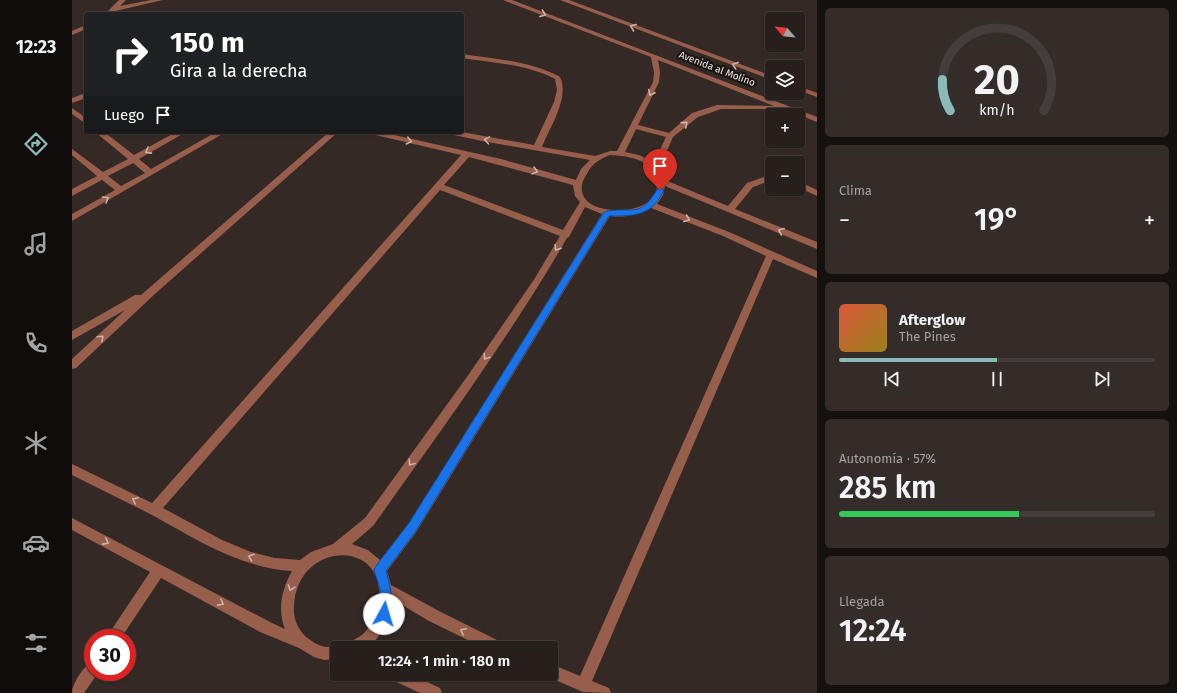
<!DOCTYPE html>
<html lang="es">
<meta charset="utf-8">
<style>
:root{--surface:#271f1c;--page:#332c29;--text:#f1f3f6;--muted:#a4a2a3;--line:#433d3b;--accent:#8bbbb9}
body{margin:0;font-family:"Fira Sans",sans-serif;background:var(--page);color:var(--text);height:100vh;display:flex;flex-direction:column;font-size:15px;white-space:nowrap}
*{box-sizing:border-box;margin:0}
p{font-size:13px;color:var(--muted)}
.icon{flex:none;width:22px;height:22px;fill:none;stroke:currentColor;stroke-width:2;stroke-linecap:round;stroke-linejoin:round}
.map{position:relative;flex:1;overflow:hidden}
.details{display:flex;flex-direction:column;gap:8px;padding:8px;background:#15110f;width:360px}
.details>*{flex:none}
.hud{position:absolute;left:12px;top:12px;width:380px;height:122px;border-radius:4px;box-shadow:0 1px 3px #0004,0 0 0 1px var(--line);background:#202124;color:#fff;overflow:hidden}
.needle{width:26px;rotate:297deg}
.tools{position:absolute;left:693px;top:12px;display:grid;gap:8px}
.tools a{display:grid;place-items:center;width:40px;height:40px;border-radius:4px;background:var(--surface);box-shadow:0 1px 3px #0004,0 0 0 1px var(--line);font-size:20px}
.speed{position:absolute;left:12px;top:629px;display:flex;gap:8px;font-size:20px;font-weight:700;text-align:center}
.speed>*{display:grid;place-content:center;width:52px;height:52px;border-radius:50%;background:var(--surface);box-shadow:0 1px 3px #0004,0 0 0 1px var(--line);line-height:1}
.speed .limit{border:6px solid #d22;background:#fff;color:#111}
.pin{position:absolute;display:grid;place-items:center;width:34px;height:34px;color:#fff;margin:-41px -17px;border-radius:50% 50% 50% 0;rotate:-45deg;box-shadow:0 0 4px #0007}
.pin .icon{rotate:45deg}
.me{position:absolute;width:44px;margin:-22px;rotate:6deg;stroke-linejoin:round;filter:drop-shadow(0 0 3px #0008)}
.turn{display:flex;align-items:center;gap:14px;height:84px;padding:0 20px;font-size:18px}
.turn .icon{width:52px;height:52px;stroke-width:2.5}
.turn b{display:block;font-size:28px;line-height:34px}
.then{display:flex;align-items:center;height:38px;padding:0 20px;background:#0003;gap:8px;font-size:15px}
.big{font-size:30px;font-weight:600;line-height:1.1}
.details .card{flex:1;display:flex;flex-direction:column;justify-content:center;gap:6px;min-width:0;padding:0 14px;border-radius:6px;background:var(--page)}
.details .dial{align-items:center;gap:0}
.dial svg{height:104px;overflow:visible;fill:none;stroke:var(--line);stroke-width:7;stroke-linecap:round;text-anchor:middle}
.dial text{fill:var(--text);stroke:none}
.song{display:flex;align-items:center;gap:12px}
.cover{width:48px;height:48px;border-radius:6px;background:linear-gradient(135deg,hsl(10 70% 55%),hsl(50 70% 35%))}
.played{height:4px;border-radius:2px;background:linear-gradient(90deg,var(--accent) 50%,var(--line) 50%)}
.keys{display:flex;justify-content:space-around;direction:ltr}
.heat{display:flex;justify-content:space-between;align-items:center;font-size:22px;direction:ltr}
.charge{height:6px;border-radius:3px;background:linear-gradient(90deg,#34c759 57%,var(--line) 0)}
.trip{position:absolute;left:258px;top:641px;width:228px;height:40px;border-radius:4px;background:var(--surface);box-shadow:0 1px 3px #0004,0 0 0 1px var(--line);font-weight:600;line-height:40px;text-align:center}
main{display:flex;flex:1;min-height:0}
.tab-bar{display:flex;flex-direction:column;width:72px;justify-content:space-around;align-items:center;background:#100c0b;color:var(--muted)}
.tab-bar .icon{width:28px;height:28px}
.tab-bar .selected{color:var(--accent)}
.tab-bar b{font-size:18px;color:var(--text)}
.map>svg:first-child{display:block}
.lines{fill:none;stroke-linecap:round;stroke-linejoin:round}
.minor{fill:#975e4c;fill-rule:evenodd}
.oneway{stroke:#ceb2a9}
.route{fill:#1a73e8;stroke:#114b97}
.labels{text-anchor:middle;dominant-baseline:central;stroke-width:4;stroke-linejoin:round;paint-order:stroke}
.far-street-label{font-size:10px;fill:#f2eae7;stroke:#181311}
</style>
<main>
<nav class="tab-bar">
<b>12:23</b>
<svg class="icon selected" aria-label="directions" viewBox="0 0 24 24"><path d="M12 3l9 9-9 9-9-9zM9 14v-3h6M13 9l2 2-2 2"/></svg>
<svg class="icon" aria-label="music" viewBox="0 0 24 24"><path d="M9 18V5l10-2v13"/><circle cx="6" cy="18" r="3"/><circle cx="16" cy="16" r="3"/></svg>
<svg class="icon" aria-label="phone" viewBox="0 0 24 24"><path d="M5 4h4l2 5-3 2q2 4 5 5l2-3 5 2v4C11 20 4 13 5 4z"/></svg>
<svg class="icon" aria-label="climate" viewBox="0 0 24 24"><path d="M12 3v18M4 7l16 10M4 17L20 7"/></svg>
<svg class="icon" aria-label="car" viewBox="0 0 24 24"><path d="M5 17H2v-5l4-1 3-4h7l3 4 3 1v5h-3M9 17h6M6 11h13"/><circle cx="7" cy="17" r="2"/><circle cx="17" cy="17" r="2"/></svg>
<svg class="icon" aria-label="filters" viewBox="0 0 24 24"><path d="M4 7h16M4 17h16"/><circle cx="9" cy="7" r="2"/><circle cx="15" cy="17" r="2"/></svg>
</nav>
<div class="map">
<svg width="745" height="693" viewBox="0 0 745 693">
<rect width="100%" height="100%" fill="#342925"/>
<g class="lines">
<g class="minor">
<path d="M47,0H54L48,6L79,0H91L43,11L40,14H33Z"/>
<path d="M431,0H440L745,117V122L712,109H649L626,117L601,137L588,167L593,180L656,206L675,183L700,174V180L681,187L663,209L745,242V249L593,186L591,195L585,204L657,232L745,271V278L701,259L520,681L537,688L539,693L511,692L474,676L473,674H479V664L508,676L694,256L651,236L579,208C566,215 552,218 538,216L345,531L315,571L319,585L367,611L431,643L433,648H412L357,621L320,599C318,613 308,644 293,648C288,649 280,648 274,648C277,641 284,639 290,635C298,628 304,616 306,606C319,538 225,539 222,606C221,617 225,628 233,636C239,641 248,647 255,647C261,647 264,645 270,647L265,648V659L252,660L242,657L227,648L188,632L89,578L49,638H34L78,572L0,530V518L198,622L213,629C205,609 210,589 220,571C169,568 125,540 82,516C55,502 27,489 0,475V464L80,503L389,155L299,134L295,132H309L429,159L504,180L509,169L518,160L410,141L377,134L376,132H390L462,145L482,102L485,90L483,79C455,64 421,63 390,58V54C423,59 459,61 488,77C498,97 478,127 470,147L523,156L538,151H545L581,82L582,72L579,57ZM586,60L702,106L645,105L620,113L597,133L566,125L587,82L588,72ZM564,129L594,137L582,162L567,155L553,152ZM538,155C558,156 588,161 585,186C584,195 579,201 571,205C555,214 506,213 510,185C510,182 513,177 515,174C519,164 528,159 538,155ZM397,157L501,185L503,196L508,202L491,230L372,185ZM368,190L488,236L463,278L397,374L293,518L261,544L239,552L228,560L203,558L179,552L150,540L91,508ZM513,207L530,214L337,523L308,560L296,550L280,544L301,526C368,432 437,338 495,238L497,237Z"/>
<path d="M488,0H497L700,76V80Z"/>
<path d="M14,25V29L0,35V31Z"/>
<path d="M726,86L745,93V97L726,90Z"/>
<path d="M14,93V98L0,103V98Z"/>
<path d="M0,108L14,118V124L0,114Z"/>
<path d="M23,132H32L62,155L104,132H114L67,159L79,169L144,132H154L0,221V214L43,190L30,180L0,196V189L25,176L0,155V149L31,172L56,159ZM61,163L73,173L49,186L36,176Z"/>
<path d="M257,132H266L84,293L4,368L0,369V359L53,310L0,340V331L63,295H69Z"/>
<path d="M726,181L745,190V196L726,187Z"/>
<path d="M21,661V672L26,673L12,693H0C0,684 12,665 21,661Z"/>
<path d="M316,674H338L368,688L370,693H348L318,679Z"/>
</g>
</g>
<defs><path id="oneway-chevron" d="M-2-3.5L2.5 0L-2 3.5" fill="none" stroke-width="1.6" stroke-linecap="round" stroke-linejoin="round"/></defs>
<g class="oneway">
<use href="#oneway-chevron" transform="translate(471 14) rotate(21)"/>
<use href="#oneway-chevron" transform="translate(561 27) rotate(-159)"/>
<use href="#oneway-chevron" transform="translate(663 65) rotate(-160)"/>
<use href="#oneway-chevron" transform="translate(579 93) rotate(116)"/>
<use href="#oneway-chevron" transform="translate(613 124) rotate(-40)"/>
<use href="#oneway-chevron" transform="translate(415 140) rotate(-170)"/>
<use href="#oneway-chevron" transform="translate(337 141) rotate(13)"/>
<use href="#oneway-chevron" transform="translate(76 151) rotate(151)"/>
<use href="#oneway-chevron" transform="translate(463 171) rotate(15)"/>
<use href="#oneway-chevron" transform="translate(34 199) rotate(-30)"/>
<use href="#oneway-chevron" transform="translate(615 219) rotate(22)"/>
<use href="#oneway-chevron" transform="translate(709 231) rotate(-157)"/>
<use href="#oneway-chevron" transform="translate(485 248) rotate(122)"/>
<use href="#oneway-chevron" transform="translate(29 338) rotate(-43)"/>
<use href="#oneway-chevron" transform="translate(414 357) rotate(124)"/>
<use href="#oneway-chevron" transform="translate(339 463) rotate(126)"/>
<use href="#oneway-chevron" transform="translate(63 500) rotate(-153)"/>
<use href="#oneway-chevron" transform="translate(34 542) rotate(28)"/>
<use href="#oneway-chevron" transform="translate(179 557) rotate(-161)"/>
<use href="#oneway-chevron" transform="translate(219 588) rotate(107)"/>
<use href="#oneway-chevron" transform="translate(149 603) rotate(28)"/>
<use href="#oneway-chevron" transform="translate(391 631) rotate(-153)"/>
</g>
<path class="route" d="M588,187L592,190C580,216 563,216 537,216L344,531L314,571C319,587 322,602 316,618L312,620L307,618L306,614L308,589L302,570L304,566L337,523L532,212C559,205 567,221 586,188Z"/>
<g class="labels">
<g class="far-street-label">
<text transform="translate(645 69) rotate(21)">Avenida al Molino</text>
</g>
</g>
</svg>
<div class="tools">
<a><svg class="needle" viewBox="-14 -14 28 28"><path d="M0-13l5 13h-10z" fill="#e53935"/><path d="M0 13l5-13h-10z" fill="#a4a2a3"/></svg></a>
<a><svg class="icon" aria-label="layers" viewBox="0 0 24 24"><path d="M12 4l9 5-9 5-9-5zM3 14l9 5 9-5"/></svg></a>
<a>+</a>
<a>−</a>
</div>
<div class="speed"><div class="limit">30</div></div>
<div class="pin" style="left:588px;top:190px;background:#d93025"><svg class="icon" aria-label="arrive" viewBox="0 0 24 24"><path d="M6 21V4h12l-3 4 3 4H6"/></svg></div>
<svg class="me" style="left:312px;top:614px" viewBox="-20 -20 40 40"><circle r="19" fill="#fff"/><path d="M0-13L10 11 0 6-10 11z" fill="#1a73e8"/></svg>
<div class="trip">12:24 · 1 min · 180 m</div>
<div class="hud">
<div class="turn"><svg class="icon" aria-label="right" viewBox="0 0 24 24"><path d="M7 20v-9h11M14 6l5 5-5 5"/></svg><div><b>150 m</b>Gira a la derecha</div></div>
<div class="then">Luego<svg class="icon" aria-label="arrive" viewBox="0 0 24 24"><path d="M6 21V4h12l-3 4 3 4H6"/></svg></div>
</div>
</div>
<section class="details">
<div class="card dial"><svg viewBox="0 0 100 80">
<path d="M14 69A42 42 0 1 1 86 69"/>
<path d="M14 69A42 42 0 0 1 8 45" stroke="#8bbbb9"/>
<text x="50" y="56" font-size="32" font-weight="700">20</text>
<text x="50" y="72" font-size="11">km/h</text>
</svg></div>
<div class="card"><p>Clima</p>
<div class="heat"><a>−</a><b class="big">19°</b><a>+</a></div>
</div>
<div class="card">
<div class="song"><i class="cover"></i><div><b>Afterglow</b><p>The Pines</p></div></div>
<div class="played"></div>
<div class="keys"><svg class="icon" aria-label="previous" viewBox="0 0 24 24"><path d="M18 5L8 12l10 7zM5 5v14"/></svg><svg class="icon" aria-label="pause" viewBox="0 0 24 24"><path d="M8 5v14M16 5v14"/></svg><svg class="icon" aria-label="next" viewBox="0 0 24 24"><path d="M6 5l10 7-10 7zM19 5v14"/></svg></div>
</div>
<div class="card"><p>Autonomía · 57%</p><b class="big">285 km</b><div class="charge"></div></div>
<div class="card"><p>Llegada</p><b class="big">12:24</b></div>
</section>
</main>
